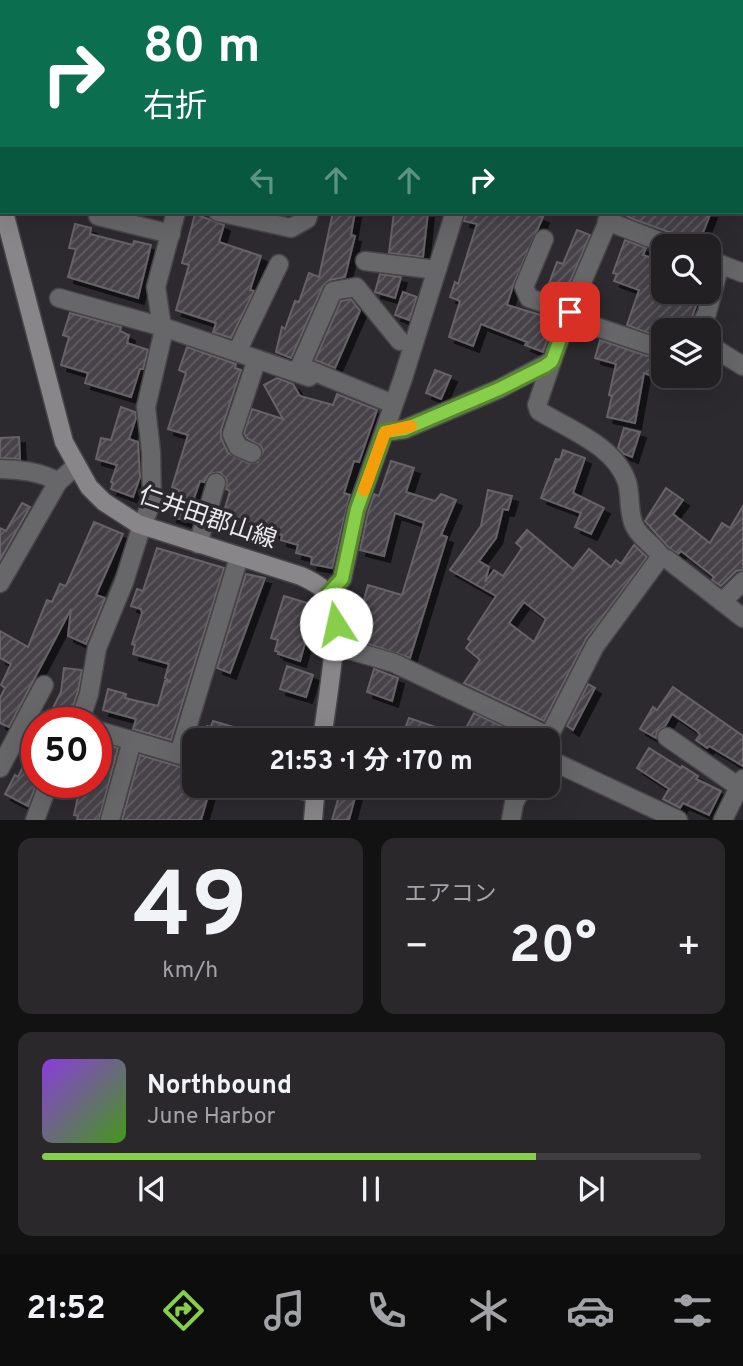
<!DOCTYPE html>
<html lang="ja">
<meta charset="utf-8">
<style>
:root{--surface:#222023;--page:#2a282b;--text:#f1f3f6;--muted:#a2a3a6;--line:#3f3e41;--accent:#87cf4a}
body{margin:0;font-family:Overpass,"Noto Sans JP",sans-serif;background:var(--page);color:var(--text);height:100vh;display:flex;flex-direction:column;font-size:26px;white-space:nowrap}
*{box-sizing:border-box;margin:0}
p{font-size:23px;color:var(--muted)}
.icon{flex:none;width:38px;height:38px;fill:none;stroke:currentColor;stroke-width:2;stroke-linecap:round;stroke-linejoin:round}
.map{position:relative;height:820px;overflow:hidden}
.side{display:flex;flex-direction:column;gap:18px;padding:18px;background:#131213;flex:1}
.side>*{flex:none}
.top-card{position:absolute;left:0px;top:0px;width:744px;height:214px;box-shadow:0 7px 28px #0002,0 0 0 2px var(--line);background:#0b6e4f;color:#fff;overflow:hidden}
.controls{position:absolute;left:651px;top:234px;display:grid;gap:14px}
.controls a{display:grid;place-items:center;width:70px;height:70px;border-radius:14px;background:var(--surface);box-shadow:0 7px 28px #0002,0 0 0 2px var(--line);font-size:35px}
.speed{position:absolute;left:21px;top:707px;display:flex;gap:14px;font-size:35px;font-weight:700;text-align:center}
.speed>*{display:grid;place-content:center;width:91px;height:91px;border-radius:50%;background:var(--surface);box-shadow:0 7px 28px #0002,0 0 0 2px var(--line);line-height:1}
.speed .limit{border:10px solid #d22;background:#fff;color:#111}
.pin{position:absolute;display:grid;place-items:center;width:60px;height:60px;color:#fff;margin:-30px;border-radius:14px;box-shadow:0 4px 10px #0006}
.me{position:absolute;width:77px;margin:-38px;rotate:350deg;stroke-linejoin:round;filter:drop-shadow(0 0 5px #0008)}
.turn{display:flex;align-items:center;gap:24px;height:147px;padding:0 28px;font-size:32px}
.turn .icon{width:91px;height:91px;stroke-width:2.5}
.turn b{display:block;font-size:49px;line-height:60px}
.lanes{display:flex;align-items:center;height:66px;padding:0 28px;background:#0003;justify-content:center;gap:35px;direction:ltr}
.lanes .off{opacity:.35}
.big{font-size:52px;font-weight:700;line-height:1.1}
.side .tile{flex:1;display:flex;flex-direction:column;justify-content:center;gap:10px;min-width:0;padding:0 24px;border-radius:14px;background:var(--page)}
.side .dial{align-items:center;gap:0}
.dial b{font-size:91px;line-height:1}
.song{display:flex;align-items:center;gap:21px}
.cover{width:84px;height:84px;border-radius:10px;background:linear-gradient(135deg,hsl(270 70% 55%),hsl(100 70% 35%))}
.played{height:7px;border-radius:4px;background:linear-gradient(90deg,var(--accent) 75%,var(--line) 75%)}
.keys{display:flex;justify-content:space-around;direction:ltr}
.heat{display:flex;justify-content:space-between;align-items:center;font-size:38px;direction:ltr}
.side .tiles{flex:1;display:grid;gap:18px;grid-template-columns:1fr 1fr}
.tile:last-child{grid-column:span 2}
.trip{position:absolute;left:182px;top:728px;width:378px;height:70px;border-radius:14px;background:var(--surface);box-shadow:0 7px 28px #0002,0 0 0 2px var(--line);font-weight:700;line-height:70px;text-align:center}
.menu{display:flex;height:112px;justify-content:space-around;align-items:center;background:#0e0d0e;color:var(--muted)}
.menu .icon{width:49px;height:49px}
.menu .current{color:var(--accent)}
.menu b{font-size:32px;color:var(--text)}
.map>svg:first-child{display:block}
.building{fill:url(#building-hatch);stroke:#666268;stroke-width:2;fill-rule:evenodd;filter:url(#shadow)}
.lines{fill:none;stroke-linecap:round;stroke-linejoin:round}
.minor-casing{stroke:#484549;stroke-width:21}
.secondary-casing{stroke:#484549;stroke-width:21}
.trunk-casing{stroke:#484549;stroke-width:23}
.minor{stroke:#676668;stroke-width:18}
.secondary{stroke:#89868a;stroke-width:18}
.trunk{stroke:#aeaab0;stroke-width:19}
.route-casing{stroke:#588730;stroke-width:18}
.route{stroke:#87cf4a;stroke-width:12}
.slow{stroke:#f59e0b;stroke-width:12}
.labels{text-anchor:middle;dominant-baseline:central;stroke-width:7;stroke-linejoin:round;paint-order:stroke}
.street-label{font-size:24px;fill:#ebe9ec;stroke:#2d2a2f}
</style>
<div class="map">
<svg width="743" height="820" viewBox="0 0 743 820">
<defs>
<pattern id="building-hatch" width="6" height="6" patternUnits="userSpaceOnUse" patternTransform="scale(1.75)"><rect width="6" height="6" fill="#464348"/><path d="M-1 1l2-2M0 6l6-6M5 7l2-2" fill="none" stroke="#615e63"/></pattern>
<filter id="shadow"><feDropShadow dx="6" dy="6" stdDeviation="0" flood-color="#0009"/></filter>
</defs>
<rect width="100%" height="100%" fill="#2d2a2f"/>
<g class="building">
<path d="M333,212H355L351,235L355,236L345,277L330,280L323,286L291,358L276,352L282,327L285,329L295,301L299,302L309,273L319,277Z"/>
<path d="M394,212H428L423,257L389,253Z"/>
<path d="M466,212H530L543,217L514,283L507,305L554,319L543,352L525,345L527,342L481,324L473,346L449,337L460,301L450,297L455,282L458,284L477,224L464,221Z"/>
<path d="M623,212H711L699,243L633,219L623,214Z"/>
<path d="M195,214L224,225L219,242L261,256L250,290L254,291L231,338L213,332L216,323L176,310L189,265L182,263Z"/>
<path d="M75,224L91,228L90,234L133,245L134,241L151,245L138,298L68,277L76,249L69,248Z"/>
<path d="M577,230L590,235L563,298L546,292L557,262L563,264Z"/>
<path d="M625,240L646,248L643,255L663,262V292H701L687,331H663V380L644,373L635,423L607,417L612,396L609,395L616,364L595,358L600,340L647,356L657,354L661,348L658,337L627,325L639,290L614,281L617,274L613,273Z"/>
<path d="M380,274L401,277L395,298L375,292Z"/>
<path d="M403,292L417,297L409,320L395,315Z"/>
<path d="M351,299L360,311L335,368L315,360L341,301Z"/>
<path d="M70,313L121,327L120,331L129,335L127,343L148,350L143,369H140L131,397L85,383L88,373L61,365L69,337L63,335Z"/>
<path d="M187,347L236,364L235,368L241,370L221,430V438L228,453L248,463L258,462L263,452L261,446L247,438L244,433L252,409L283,419L264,385L277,378L293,384L300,396L333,405L337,394L377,410L359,462L354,461L344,493L350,495L332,568L311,564L312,557L296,553L298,545L281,540L282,535L241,522L240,527L221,522L230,491L226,489L227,480L220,472L209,474L204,482L200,481L186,521L171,516L179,490L172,487L188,435L168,429L186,373L179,370Z"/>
<path d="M435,370L451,376L441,399L426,393Z"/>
<path d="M121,407L135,412L136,418L129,439L138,442L140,477L133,497L111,489L113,483L111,482L117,465L96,459L101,438L111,440Z"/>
<path d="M624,428L640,432L632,457L624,454L618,448Z"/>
<path d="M19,437L20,459L0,458V438Z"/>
<path d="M563,450L585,458L573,493L604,508L591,534L575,527L581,513L541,498L556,459L560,460Z"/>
<path d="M391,461L414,468L406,492L435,501L441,494L456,500L441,535L447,537L410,658L353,639L368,585L402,595L424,523L395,513L384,556L360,550L368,512L374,494L379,496Z"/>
<path d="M666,488L683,500L673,514L710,543L722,523L730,528L743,506V570L736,571L721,586L712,580L714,577L681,551L678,554L669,548L645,521Z"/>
<path d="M488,490L512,496L508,510L503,509L496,538L479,561L489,567L485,582L494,570L503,576L522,548L516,543L527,530L573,569L589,549L611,567L616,560L621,564L634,545L647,557L586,639L544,721L464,683L480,660L466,648L471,641L468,639L496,596L450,570L481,526ZM524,602L546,619L534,642L509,623Z"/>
<path d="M22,503L30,507L0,560V528L6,531Z"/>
<path d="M94,522L123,534L96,595L105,598L86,644L68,636L71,609L9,727L0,723V698L5,688L1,685L11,664L0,658V631L28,647L47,600L52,602L60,584L66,586Z"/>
<path d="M157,548L224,568L171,740L133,729L136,719L103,710L108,689L126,694L125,698L158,706L165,681L171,682L165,678L169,664L133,654L135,645L132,644L142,613L141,609L131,606L137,589L143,591Z"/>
<path d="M246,574L265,578L230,673L217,668Z"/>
<path d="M284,596L320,607L314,627L310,626L300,661L278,654L279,652L275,651L278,640L271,638Z"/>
<path d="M287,666L313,675L306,697L280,689Z"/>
<path d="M64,668L82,670L78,691L68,723H58L48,718L61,692Z"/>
<path d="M374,669L398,678L392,701L367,692Z"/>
<path d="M588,684L595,688L573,730L567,726Z"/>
<path d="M673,687L743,736V766L709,746L707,748L696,740L700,735L697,731L672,714L665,726L657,731L656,738L640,729L653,707L657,710Z"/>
<path d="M474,713L530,740H412L402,737L409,718L462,736Z"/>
<path d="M213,721L247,731L246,740H204L207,726L211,727Z"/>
<path d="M37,738V782L28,806L5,794L15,775L18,777Z"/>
<path d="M96,742L118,748L99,820H77L78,816L74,815L81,782H96Z"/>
<path d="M649,748L681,768L682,766L698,776L696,779L721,791L709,815L683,803L680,808L663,799L669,789L637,768Z"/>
<path d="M140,755L194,771V786H211L201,820H122Z"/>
<path d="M342,786H358L349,820H332Z"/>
</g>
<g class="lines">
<defs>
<g id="minor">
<path d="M565,0L572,2"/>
<path d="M29,2V0"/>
<path d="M518,2V0"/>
<path d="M742,36H743"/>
<path d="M0,88L2,86"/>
<path d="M742,162L743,163"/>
<path d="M218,212L291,228L307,219L309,212"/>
<path d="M612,212L567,317L537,405L539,411C570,430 615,446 627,482C631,496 628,511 634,525C640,539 655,545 662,558"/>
<path d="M98,216L171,234"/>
<path d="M607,221L674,247"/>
<path d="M544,239L524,287L529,298L570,312"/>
<path d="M709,260L743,273"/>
<path d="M365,261L437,270"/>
<path d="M59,298L163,327L309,377"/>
<path d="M567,317L650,345"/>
<path d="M698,331L707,313L720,264"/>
<path d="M709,345L743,366"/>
<path d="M237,352L279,264"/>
<path d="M393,404L300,366L333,291L356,287L400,341"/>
<path d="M385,432L405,429L499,389L552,361"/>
<path d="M252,453L238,447L232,434L257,359"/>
<path d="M0,469C17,469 43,472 58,482"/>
<path d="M198,544L216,483"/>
<path d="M0,583L58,482L76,466"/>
<path d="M328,594L342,579L357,509L403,378L455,212"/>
<path d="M722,602L743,581"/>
<path d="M333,645L394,663L548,736"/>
<path d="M79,723L89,694L97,648L124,582L142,525L152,502L151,452L146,407L163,334L156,287L176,212"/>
<path d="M96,730L194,759"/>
<path d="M667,737L739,787"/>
<path d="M547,740L595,646L659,559H667L743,618"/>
<path d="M179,754L239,557"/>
<path d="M548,759L678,820"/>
<path d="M0,768L44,685"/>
<path d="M288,786L315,794"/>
<path d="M35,820L49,782"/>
<path d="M110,820L132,741"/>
<path d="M511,820L514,803L523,786"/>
<path d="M723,820L743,779"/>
</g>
<g id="secondary">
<path d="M4,212L64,442L89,487L104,502L138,524L301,576C314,582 328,589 333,604C341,623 325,714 322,740"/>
<path d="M313,820L316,786"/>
</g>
<g id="trunk">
<path d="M164,0L173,2"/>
<path d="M323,0L332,2"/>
<path d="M742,63L743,64"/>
<path d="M742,85H743"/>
<path d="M742,109H743"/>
<path d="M742,133H743"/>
</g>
</defs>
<use href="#minor" class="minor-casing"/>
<use href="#secondary" class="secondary-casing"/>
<use href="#trunk" class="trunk-casing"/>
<use href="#minor" class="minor"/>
<use href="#secondary" class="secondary"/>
<use href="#trunk" class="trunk"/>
</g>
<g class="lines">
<defs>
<path id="route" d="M336,624L334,606L328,594L342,579L357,509L385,432L405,429L499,389L545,366L552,361L570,312"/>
</defs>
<use href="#route" class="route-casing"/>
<use href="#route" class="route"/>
<path class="slow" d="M364,490L385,432L411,426"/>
</g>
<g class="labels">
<g class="street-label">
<text transform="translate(207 519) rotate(19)">仁井田郡山線</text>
</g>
</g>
</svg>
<div class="controls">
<a><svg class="icon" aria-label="search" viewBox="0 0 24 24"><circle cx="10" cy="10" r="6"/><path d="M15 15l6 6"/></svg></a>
<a><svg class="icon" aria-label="layers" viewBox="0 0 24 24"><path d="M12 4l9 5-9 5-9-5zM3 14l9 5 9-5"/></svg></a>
</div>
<div class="speed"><div class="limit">50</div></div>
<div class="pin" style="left:570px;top:312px;background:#d93025"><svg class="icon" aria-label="arrive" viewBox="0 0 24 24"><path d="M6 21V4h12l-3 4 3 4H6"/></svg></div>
<svg class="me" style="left:336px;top:624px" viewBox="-20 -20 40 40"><circle r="19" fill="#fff"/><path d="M0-13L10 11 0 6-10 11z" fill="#87cf4a"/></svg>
<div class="trip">21:53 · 1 分 · 170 m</div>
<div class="top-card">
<div class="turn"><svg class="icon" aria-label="right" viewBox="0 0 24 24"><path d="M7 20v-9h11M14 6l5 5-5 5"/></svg><div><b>80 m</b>右折</div></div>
<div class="lanes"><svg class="icon off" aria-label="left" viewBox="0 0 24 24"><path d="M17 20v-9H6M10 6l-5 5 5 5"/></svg><svg class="icon off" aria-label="ahead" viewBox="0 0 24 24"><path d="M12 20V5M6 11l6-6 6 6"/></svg><svg class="icon off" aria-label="ahead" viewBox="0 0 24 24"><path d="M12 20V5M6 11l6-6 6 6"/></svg><svg class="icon" aria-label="right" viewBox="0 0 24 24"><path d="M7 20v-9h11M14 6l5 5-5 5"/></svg></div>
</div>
</div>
<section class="side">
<div class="tiles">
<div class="tile dial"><b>49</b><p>km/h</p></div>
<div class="tile"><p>エアコン</p>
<div class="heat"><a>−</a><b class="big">20°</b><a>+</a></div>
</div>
<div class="tile">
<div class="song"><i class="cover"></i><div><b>Northbound</b><p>June Harbor</p></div></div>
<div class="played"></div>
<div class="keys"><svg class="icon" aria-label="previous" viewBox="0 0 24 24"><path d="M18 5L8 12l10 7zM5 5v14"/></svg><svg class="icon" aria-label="pause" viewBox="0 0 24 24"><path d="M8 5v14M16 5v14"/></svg><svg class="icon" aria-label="next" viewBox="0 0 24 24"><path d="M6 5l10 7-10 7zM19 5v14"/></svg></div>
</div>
</div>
</section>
<nav class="menu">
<b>21:52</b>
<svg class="icon current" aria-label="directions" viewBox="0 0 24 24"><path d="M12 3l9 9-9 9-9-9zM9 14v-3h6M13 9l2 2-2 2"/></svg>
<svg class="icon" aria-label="music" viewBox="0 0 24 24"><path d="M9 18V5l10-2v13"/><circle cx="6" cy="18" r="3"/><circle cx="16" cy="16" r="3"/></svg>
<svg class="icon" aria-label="phone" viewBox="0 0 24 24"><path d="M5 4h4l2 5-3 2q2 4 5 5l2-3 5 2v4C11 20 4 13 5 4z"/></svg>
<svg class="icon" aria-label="climate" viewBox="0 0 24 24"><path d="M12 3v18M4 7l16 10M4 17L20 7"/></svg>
<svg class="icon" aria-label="car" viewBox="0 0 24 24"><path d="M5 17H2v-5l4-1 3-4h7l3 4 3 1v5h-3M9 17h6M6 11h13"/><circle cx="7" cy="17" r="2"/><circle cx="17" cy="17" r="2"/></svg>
<svg class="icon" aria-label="filters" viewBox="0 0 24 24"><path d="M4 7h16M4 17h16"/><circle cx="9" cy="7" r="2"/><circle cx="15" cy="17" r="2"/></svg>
</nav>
